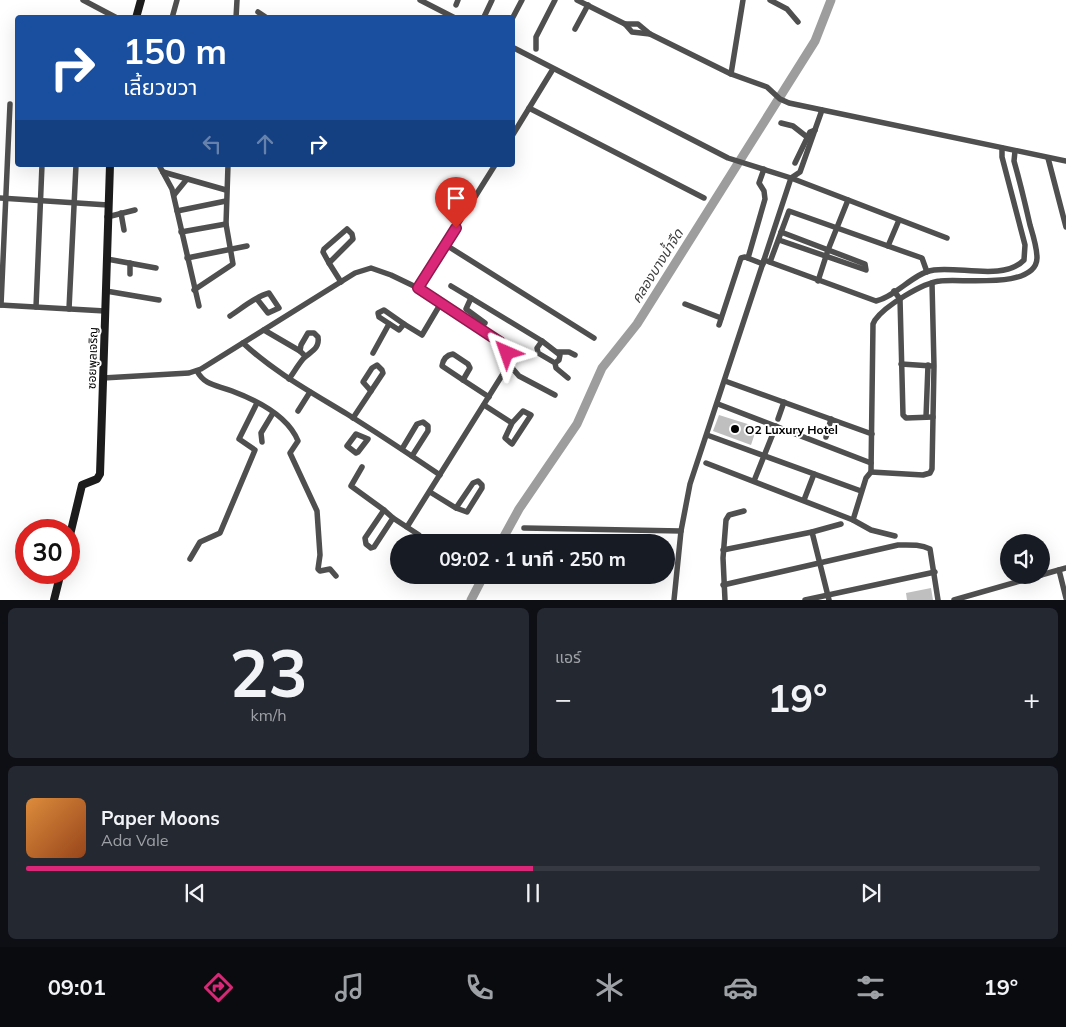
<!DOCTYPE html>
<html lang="th">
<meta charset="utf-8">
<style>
:root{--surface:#171b24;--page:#242831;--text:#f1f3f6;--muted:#9ea1a6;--line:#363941;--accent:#db2777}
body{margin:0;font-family:Mulish,"Noto Sans Thai",sans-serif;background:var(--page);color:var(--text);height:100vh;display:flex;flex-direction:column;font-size:19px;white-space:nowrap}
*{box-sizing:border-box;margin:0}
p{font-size:16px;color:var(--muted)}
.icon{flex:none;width:28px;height:28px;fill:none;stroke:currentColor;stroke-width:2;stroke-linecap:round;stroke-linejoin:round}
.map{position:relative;height:600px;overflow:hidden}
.panel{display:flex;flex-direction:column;gap:8px;padding:8px;background:#0d0f14;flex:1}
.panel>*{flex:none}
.hud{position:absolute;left:15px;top:15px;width:500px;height:152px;border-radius:5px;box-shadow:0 5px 20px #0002;background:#1a4fa0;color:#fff;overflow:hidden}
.tools{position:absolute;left:1000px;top:534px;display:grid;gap:10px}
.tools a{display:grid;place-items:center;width:50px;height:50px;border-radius:50%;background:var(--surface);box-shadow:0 5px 20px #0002;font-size:25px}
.speed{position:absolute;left:15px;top:519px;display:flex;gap:10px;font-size:25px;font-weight:700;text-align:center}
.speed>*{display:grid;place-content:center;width:65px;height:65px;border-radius:50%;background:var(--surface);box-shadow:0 5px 20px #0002;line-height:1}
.speed .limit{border:8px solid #d22;background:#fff;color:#111}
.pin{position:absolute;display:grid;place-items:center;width:42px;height:42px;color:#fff;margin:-51px -21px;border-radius:50% 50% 50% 0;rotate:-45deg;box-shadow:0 0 5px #0007}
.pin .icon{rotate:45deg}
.me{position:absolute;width:55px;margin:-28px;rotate:317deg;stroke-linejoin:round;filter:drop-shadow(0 0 4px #0008)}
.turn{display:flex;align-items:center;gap:18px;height:105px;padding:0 25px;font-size:22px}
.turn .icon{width:65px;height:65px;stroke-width:2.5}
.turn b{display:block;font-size:35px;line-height:42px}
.lanes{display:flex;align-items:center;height:48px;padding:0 25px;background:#0003;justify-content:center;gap:25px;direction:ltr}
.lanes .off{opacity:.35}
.big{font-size:38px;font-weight:700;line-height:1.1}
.panel .tile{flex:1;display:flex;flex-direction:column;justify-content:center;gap:8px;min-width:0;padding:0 18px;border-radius:8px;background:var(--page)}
.panel .dial{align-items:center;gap:0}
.dial b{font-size:65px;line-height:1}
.song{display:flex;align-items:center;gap:15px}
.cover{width:60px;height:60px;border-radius:8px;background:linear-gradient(135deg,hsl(30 70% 55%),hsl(20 70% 35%))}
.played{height:5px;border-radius:2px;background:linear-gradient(90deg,var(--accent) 50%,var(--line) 50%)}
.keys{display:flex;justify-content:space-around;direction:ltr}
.heat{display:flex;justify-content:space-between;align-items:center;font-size:28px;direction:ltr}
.panel .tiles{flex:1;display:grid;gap:8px;grid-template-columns:1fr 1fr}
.tile:last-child{grid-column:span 2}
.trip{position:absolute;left:390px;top:534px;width:285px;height:50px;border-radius:25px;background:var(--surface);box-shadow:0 5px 20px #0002;font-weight:700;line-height:50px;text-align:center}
.tab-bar{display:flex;height:80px;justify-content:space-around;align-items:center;background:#090b0e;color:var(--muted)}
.tab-bar .icon{width:35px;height:35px}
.tab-bar .current{color:var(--accent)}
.tab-bar b{font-size:22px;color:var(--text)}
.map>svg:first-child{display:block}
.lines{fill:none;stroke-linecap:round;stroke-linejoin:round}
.river{stroke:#9d9d9d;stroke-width:9}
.building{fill:#bfbfbf}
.street{stroke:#4f4f4f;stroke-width:5.5}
.secondary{stroke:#1c1c1c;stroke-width:8}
.route-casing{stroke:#8e194d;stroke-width:12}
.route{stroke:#db2777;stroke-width:9}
.poi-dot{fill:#000;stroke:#fff;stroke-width:2}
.labels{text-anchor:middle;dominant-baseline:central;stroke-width:4;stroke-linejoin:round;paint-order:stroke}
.street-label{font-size:12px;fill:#000;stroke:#fff}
.poi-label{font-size:12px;font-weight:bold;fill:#000;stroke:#fff;text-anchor:start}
.water-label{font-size:14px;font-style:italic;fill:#3e3e3e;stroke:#fff}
</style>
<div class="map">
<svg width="1066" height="600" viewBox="0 0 1066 600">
<rect width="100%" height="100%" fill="#fff"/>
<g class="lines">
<g class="river">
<path d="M501,542L519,509L577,424L602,368L637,324L815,41L831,0"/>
<path d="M471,600L484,575"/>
</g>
</g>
<g class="building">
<path d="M719,415L757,427L751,445L713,431Z"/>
<path d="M931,588L933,600H907L906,593Z"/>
</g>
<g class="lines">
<g class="street">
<path d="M83,0L117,18"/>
<path d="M420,0L455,18"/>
<path d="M577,0L625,24L632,32L650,34"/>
<path d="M770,0L787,9L798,22"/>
<path d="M456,5L458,0"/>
<path d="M258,12L267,18"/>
<path d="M484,17L492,0"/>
<path d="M172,18L177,0"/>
<path d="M236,18L237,0"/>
<path d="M512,19L522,0"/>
<path d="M625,24H638L650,34L731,74L767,87L780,99L789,103L1066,161"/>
<path d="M575,29L588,5"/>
<path d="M512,47L728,158L791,178L947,238"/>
<path d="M536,49V37L555,0"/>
<path d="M731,74L743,0"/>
<path d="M529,108L704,198"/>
<path d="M781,123L793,126L807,137"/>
<path d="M512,136L553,69"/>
<path d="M1048,158L1066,227"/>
<path d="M795,163L810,132L815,130"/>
<path d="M159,165L172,189L199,306"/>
<path d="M163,172L226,190"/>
<path d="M174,195L187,179"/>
<path d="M0,198L108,205"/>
<path d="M177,211L226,201"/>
<path d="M121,213L124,230"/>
<path d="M107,217L135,210"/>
<path d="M347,229L352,234L353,239L329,263L323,252L324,249Z"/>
<path d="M181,232L226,224"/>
<path d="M779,240L866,270L865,264L781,232"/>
<path d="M446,245L594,338"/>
<path d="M888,246L899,220"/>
<path d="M187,258L247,246"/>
<path d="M748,258L765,199L764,191L759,183L764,169"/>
<path d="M107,259L156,268"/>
<path d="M764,260L876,301C897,296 913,273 934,270C959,266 1004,281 1024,260L1025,245L1002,157V148"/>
<path d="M770,262L789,211L922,258L927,272"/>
<path d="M130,263V274"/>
<path d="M329,263L341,282"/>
<path d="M818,281L828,250L848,200"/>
<path d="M451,286L471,298"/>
<path d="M418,288L495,165"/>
<path d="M194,290L233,264L226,224L228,165"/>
<path d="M106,291L159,300"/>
<path d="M894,291L900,299L903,415L906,418L933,417"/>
<path d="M685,304L721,318"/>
<path d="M0,305L105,311"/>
<path d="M1,305L10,104"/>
<path d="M36,307L42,165"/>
<path d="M69,309L76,165"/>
<path d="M384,310L404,324L399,330L379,317L378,313Z"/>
<path d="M230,316C241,309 256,296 269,293L279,308L268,313L257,299"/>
<path d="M485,323L466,309L471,298L542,341"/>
<path d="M404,324L422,335L441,303"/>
<path d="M719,325L741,258L745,257L763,264"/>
<path d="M264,330L300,351"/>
<path d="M243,343C274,372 311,392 347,414C379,434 409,454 440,475"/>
<path d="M558,352H569L575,355"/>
<path d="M373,353L389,324"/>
<path d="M453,354L468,364L470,368L463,380L442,366C443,359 447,355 453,354Z"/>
<path d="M507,362L519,376L555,395"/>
<path d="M555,363L559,360L560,355L542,341L537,348L538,353L555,363L556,368L568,378"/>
<path d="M901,364L932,366"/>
<path d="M377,365L382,370L383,373L371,391L363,382L372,368Z"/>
<path d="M197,371C205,386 217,385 232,391C256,400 288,416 298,441L290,453L317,511L320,555L318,569L320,571L330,569L336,576"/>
<path d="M103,378L189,373L201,369L355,273L371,268L391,275L418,288L500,342C507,351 509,358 506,369L407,527"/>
<path d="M289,379C294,372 298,365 303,359C309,352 320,350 318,337L314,333H308L301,345L300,351L305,356"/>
<path d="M463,380L489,397"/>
<path d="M725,381L872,434"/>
<path d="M718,404L871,463"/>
<path d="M484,405L512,423L505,438L512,444L531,415L523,411L512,423"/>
<path d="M298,411L310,392"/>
<path d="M926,417L928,365"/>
<path d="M353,418L371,391"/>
<path d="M778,419L784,402"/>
<path d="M356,434L368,439L358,452L356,453L347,446Z"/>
<path d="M707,435L861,491"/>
<path d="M826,437L831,419"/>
<path d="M262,442L261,433L273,413"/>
<path d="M402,449L417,424L423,422L428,426V431L412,456"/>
<path d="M706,463L853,520L871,530L895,536"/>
<path d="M362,467L351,486L384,510"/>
<path d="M871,472L923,475L930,473L932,469L934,366L932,283"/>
<path d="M478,481L482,485V488L467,512L456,508L473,483Z"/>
<path d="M754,481L776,426"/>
<path d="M430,492L456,508"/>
<path d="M804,500L814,474"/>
<path d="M384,510L393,518L374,547L371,548L366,544L365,538Z"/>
<path d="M393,518L419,535L420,537L418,542"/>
<path d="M853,520L866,478L871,472L873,324L875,320C885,306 922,283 940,281C960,278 1036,290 1037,258C1037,247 1033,235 1030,225C1025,203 1020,182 1014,161L1015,151"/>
<path d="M524,528L681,531"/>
<path d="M812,532L829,600"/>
<path d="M723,550L812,532L841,524"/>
<path d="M190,559L200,542L220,533L255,450L239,439L257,403"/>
<path d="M1059,570L1066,598"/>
<path d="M1041,575L1066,568"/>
<path d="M723,585L898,545C909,545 920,544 930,549L938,600"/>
<path d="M674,600L681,531L690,484L791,178L800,172L822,110"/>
<path d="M725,600L723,558L726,520L729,515L744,511"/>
<path d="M805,600L935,572"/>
<path d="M954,600L1041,575"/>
</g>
<g class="secondary">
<path d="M136,18L141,0"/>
<path d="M69,539L82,485L97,479L100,474L110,165"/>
<path d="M54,600L61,572"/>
</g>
</g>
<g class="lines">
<defs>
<path id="route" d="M456,228L418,288L500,342L507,353"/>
</defs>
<use href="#route" class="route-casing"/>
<use href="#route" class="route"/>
</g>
<circle class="poi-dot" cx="735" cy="429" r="5"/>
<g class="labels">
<g class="street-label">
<text transform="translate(92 358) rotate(-88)">ซอยพูลเจริญ</text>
</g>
<g class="poi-label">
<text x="745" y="429">O2 Luxury Hotel</text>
</g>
<g class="water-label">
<text transform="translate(657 266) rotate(-58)">คลองบางน้ำจืด</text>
</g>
</g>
</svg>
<div class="tools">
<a><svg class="icon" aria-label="sound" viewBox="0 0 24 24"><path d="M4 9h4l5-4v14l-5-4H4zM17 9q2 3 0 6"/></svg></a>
</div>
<div class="speed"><div class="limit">30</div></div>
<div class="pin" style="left:456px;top:228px;background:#d93025"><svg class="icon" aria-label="arrive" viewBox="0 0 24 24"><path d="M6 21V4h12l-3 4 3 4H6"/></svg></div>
<svg class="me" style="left:507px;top:353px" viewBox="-20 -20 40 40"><path d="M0-17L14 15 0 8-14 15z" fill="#db2777" stroke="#fff" stroke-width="4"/></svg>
<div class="trip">09:02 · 1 นาที · 250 m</div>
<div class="hud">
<div class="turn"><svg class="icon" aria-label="right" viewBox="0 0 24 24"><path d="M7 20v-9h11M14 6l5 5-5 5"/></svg><div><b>150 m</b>เลี้ยวขวา</div></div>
<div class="lanes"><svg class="icon off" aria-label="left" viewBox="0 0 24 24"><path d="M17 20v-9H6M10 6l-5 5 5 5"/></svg><svg class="icon off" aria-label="ahead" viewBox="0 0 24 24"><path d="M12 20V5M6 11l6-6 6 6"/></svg><svg class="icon" aria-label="right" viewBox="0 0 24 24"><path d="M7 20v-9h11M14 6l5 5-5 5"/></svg></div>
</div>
</div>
<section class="panel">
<div class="tiles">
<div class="tile dial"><b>23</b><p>km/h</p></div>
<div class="tile"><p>แอร์</p>
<div class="heat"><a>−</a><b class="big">19°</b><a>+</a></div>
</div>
<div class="tile">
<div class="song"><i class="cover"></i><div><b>Paper Moons</b><p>Ada Vale</p></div></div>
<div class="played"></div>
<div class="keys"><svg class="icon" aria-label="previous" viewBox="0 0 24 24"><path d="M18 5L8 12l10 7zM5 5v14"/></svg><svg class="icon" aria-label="pause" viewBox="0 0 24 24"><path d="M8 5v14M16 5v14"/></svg><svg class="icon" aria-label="next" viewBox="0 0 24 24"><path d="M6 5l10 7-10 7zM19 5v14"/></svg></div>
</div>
</div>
</section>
<nav class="tab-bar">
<b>09:01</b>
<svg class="icon current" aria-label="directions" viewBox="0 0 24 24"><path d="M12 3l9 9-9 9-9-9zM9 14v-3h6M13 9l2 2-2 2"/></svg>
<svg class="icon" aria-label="music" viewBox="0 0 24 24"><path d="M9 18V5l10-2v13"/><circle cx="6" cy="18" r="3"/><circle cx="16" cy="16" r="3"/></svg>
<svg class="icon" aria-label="phone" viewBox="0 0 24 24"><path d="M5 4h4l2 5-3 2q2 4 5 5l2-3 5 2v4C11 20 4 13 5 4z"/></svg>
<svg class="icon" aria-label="climate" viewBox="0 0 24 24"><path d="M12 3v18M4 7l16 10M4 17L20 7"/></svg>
<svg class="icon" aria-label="car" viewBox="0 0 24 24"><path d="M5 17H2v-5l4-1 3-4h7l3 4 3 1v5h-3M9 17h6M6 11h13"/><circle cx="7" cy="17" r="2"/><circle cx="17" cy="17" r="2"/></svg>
<svg class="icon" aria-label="filters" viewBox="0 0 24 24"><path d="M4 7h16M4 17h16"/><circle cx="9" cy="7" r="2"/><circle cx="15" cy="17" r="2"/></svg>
<b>19°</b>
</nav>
